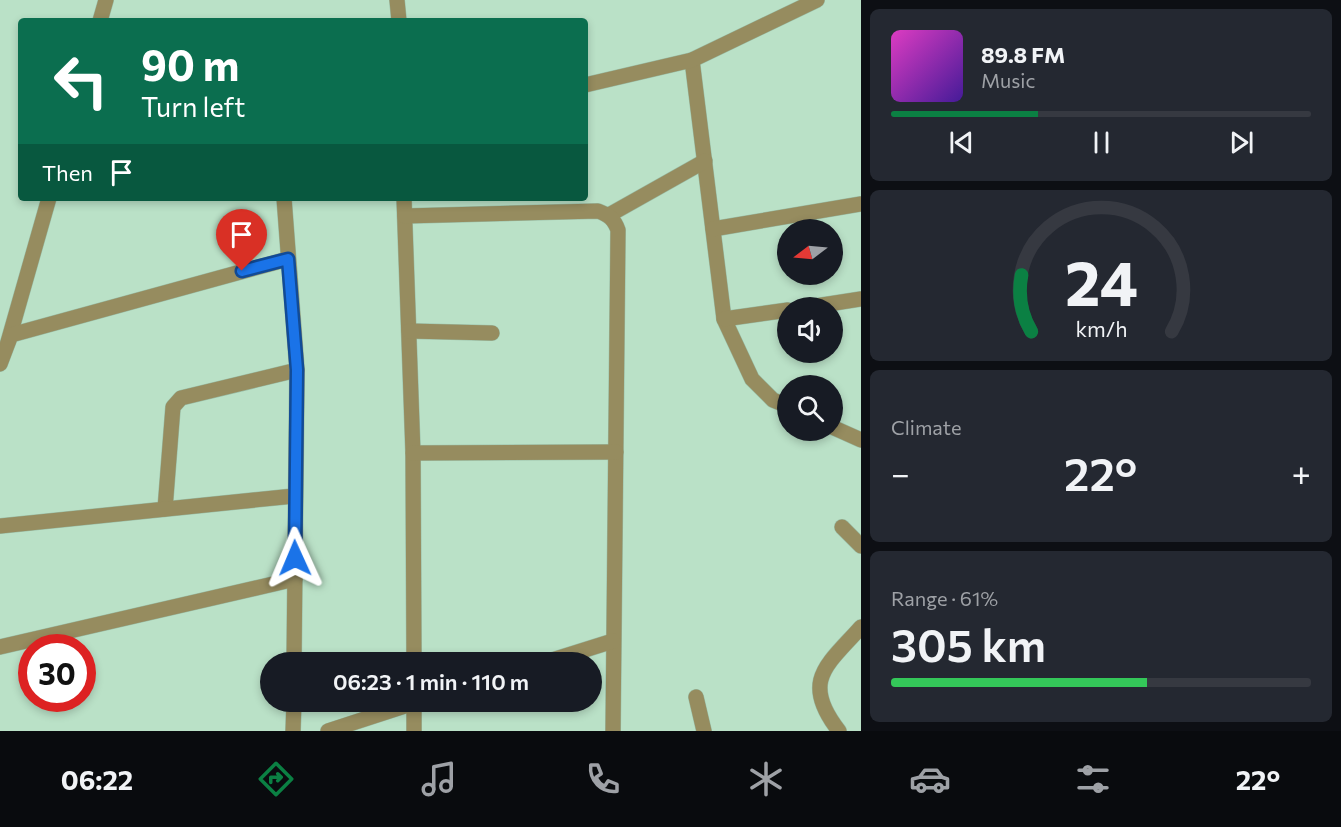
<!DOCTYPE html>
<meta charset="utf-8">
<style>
:root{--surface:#171b24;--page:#242831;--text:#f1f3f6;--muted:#9ea1a6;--line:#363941;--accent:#0b8043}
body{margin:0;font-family:Commissioner,sans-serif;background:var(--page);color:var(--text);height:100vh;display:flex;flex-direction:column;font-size:22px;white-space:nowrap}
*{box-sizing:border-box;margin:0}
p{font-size:20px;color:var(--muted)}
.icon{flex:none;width:33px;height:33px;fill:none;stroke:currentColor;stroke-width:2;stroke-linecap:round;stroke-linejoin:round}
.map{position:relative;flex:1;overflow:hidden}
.details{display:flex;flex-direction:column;gap:9px;padding:9px;background:#0d0f14;width:480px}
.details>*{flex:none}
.banner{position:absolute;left:18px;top:18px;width:570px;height:183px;border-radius:6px;box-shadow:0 3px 9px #0003;background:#0b6e4f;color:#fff;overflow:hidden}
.needle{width:39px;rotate:254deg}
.buttons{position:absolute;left:777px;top:219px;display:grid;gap:12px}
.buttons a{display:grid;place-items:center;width:66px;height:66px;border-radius:50%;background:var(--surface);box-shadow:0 3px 9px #0003;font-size:30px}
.speed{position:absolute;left:18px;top:634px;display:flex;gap:12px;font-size:30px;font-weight:700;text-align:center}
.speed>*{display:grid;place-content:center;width:78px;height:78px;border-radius:50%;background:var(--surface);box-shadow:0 3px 9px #0003;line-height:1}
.speed .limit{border:9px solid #d22;background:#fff;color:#111}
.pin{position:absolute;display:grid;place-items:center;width:51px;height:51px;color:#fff;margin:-62px -26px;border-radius:50% 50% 50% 0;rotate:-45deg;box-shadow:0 0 6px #0007}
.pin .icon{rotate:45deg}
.me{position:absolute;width:66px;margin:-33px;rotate:359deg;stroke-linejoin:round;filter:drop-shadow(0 0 4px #0008)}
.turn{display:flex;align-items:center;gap:21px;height:126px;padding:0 24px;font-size:27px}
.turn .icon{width:78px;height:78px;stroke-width:2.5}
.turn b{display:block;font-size:42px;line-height:51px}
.then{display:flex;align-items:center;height:57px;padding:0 24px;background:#0003;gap:12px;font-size:22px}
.big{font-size:45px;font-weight:600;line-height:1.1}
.details .tile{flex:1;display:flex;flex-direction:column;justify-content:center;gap:9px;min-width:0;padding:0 21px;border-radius:9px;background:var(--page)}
.details .dial{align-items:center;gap:0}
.dial svg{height:156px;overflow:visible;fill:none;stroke:var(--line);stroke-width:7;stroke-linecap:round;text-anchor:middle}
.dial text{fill:var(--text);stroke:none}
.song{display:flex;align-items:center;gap:18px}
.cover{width:72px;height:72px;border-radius:9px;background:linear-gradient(135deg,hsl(310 70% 55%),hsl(260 70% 35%))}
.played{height:6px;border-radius:3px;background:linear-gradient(90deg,var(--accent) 35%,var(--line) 35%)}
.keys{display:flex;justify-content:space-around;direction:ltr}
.heat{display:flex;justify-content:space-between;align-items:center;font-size:33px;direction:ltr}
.charge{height:9px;border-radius:4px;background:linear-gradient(90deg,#34c759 61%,var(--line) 0)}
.trip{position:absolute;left:260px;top:652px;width:342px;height:60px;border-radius:30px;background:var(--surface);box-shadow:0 3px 9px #0003;font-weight:600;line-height:60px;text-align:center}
.menu{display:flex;height:96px;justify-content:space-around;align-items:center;background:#090b0e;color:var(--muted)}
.menu .icon{width:42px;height:42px}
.menu .active{color:var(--accent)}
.menu b{font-size:27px;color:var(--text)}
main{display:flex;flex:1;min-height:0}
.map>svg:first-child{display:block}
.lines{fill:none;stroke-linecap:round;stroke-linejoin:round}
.minor-casing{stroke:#99bca5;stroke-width:16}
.minor{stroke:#968c5f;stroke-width:15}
.route-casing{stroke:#114b97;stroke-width:15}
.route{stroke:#1a73e8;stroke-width:10}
</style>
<main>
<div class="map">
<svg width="861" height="731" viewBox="0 0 861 731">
<rect width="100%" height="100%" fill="#bae1c7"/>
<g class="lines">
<defs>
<g id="minor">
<path d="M397,0L399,21"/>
<path d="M100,21L106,0"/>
<path d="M692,60L724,319L752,379L773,400L788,406"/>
<path d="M585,85L692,60L817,0"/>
<path d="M284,198L297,370"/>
<path d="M404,198L413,453L414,663"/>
<path d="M609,215L705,161"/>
<path d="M405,216L598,211C609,215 614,219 618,230L613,731"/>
<path d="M713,229L861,204"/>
<path d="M803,308L861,299"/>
<path d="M724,319L788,310"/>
<path d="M409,331L492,333"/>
<path d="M8,342L49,198"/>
<path d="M0,364L11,335L288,259"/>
<path d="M832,427L861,440"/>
<path d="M413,453L616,452"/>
<path d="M165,509L173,407L181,398L297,370L294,663"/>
<path d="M0,526L294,496"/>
<path d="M842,527L861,546"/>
<path d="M0,647L295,579"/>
<path d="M543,663L613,641"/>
<path d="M696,697L704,731"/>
<path d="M293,731L294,702"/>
<path d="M328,731L417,702"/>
<path d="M414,731V702"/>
<path d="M839,731C800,681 827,665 861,627"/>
</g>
</defs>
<use href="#minor" class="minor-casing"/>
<use href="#minor" class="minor"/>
</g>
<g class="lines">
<defs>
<path id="route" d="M242,271L288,259L297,370L295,558"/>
</defs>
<use href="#route" class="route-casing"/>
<use href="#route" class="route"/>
</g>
</svg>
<div class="buttons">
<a><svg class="needle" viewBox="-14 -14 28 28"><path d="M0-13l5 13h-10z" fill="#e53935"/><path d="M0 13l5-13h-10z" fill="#9ea1a6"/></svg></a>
<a><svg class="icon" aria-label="sound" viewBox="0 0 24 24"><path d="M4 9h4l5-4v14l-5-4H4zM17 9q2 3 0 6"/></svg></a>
<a><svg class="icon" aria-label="search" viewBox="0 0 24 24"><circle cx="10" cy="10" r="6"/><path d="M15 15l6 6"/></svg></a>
</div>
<div class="speed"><div class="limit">30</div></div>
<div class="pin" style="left:242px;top:271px;background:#d93025"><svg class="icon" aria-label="arrive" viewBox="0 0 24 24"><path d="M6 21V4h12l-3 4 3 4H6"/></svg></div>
<svg class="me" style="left:295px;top:558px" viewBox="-20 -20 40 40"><path d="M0-17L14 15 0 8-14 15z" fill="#1a73e8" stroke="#fff" stroke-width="4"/></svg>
<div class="trip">06:23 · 1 min · 110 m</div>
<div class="banner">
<div class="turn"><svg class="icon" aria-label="left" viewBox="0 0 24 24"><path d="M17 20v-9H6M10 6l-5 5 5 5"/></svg><div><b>90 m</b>Turn left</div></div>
<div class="then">Then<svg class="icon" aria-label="arrive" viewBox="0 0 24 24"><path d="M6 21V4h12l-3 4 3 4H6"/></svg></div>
</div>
</div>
<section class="details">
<div class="tile">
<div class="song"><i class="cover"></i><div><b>89.8 FM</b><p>Music</p></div></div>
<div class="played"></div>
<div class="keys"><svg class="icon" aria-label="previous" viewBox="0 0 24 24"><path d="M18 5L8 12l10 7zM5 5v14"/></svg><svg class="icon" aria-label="pause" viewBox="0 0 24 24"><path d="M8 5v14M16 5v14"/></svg><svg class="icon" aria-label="next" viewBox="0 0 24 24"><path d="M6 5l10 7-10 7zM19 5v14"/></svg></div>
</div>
<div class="tile dial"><svg viewBox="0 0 100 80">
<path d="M14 69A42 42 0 1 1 86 69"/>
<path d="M14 69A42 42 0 0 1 9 40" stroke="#0b8043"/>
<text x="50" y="56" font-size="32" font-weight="700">24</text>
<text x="50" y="72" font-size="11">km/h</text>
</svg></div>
<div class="tile"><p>Climate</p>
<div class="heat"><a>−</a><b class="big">22°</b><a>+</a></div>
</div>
<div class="tile"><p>Range · 61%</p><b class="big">305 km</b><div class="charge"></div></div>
</section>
</main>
<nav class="menu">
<b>06:22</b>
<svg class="icon active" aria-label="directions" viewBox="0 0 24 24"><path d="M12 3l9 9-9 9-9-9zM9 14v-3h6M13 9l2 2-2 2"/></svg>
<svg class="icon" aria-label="music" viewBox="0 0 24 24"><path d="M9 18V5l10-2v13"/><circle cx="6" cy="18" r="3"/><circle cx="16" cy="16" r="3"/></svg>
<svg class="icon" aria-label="phone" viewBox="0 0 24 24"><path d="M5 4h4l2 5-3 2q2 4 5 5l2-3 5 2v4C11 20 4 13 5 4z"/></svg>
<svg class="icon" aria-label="climate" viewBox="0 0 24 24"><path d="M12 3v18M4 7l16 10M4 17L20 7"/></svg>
<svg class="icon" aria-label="car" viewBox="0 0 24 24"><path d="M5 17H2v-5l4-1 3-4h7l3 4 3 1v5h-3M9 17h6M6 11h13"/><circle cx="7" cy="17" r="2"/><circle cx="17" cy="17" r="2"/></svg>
<svg class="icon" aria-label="filters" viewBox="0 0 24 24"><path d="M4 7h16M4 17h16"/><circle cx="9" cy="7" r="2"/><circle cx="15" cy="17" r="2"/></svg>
<b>22°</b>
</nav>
